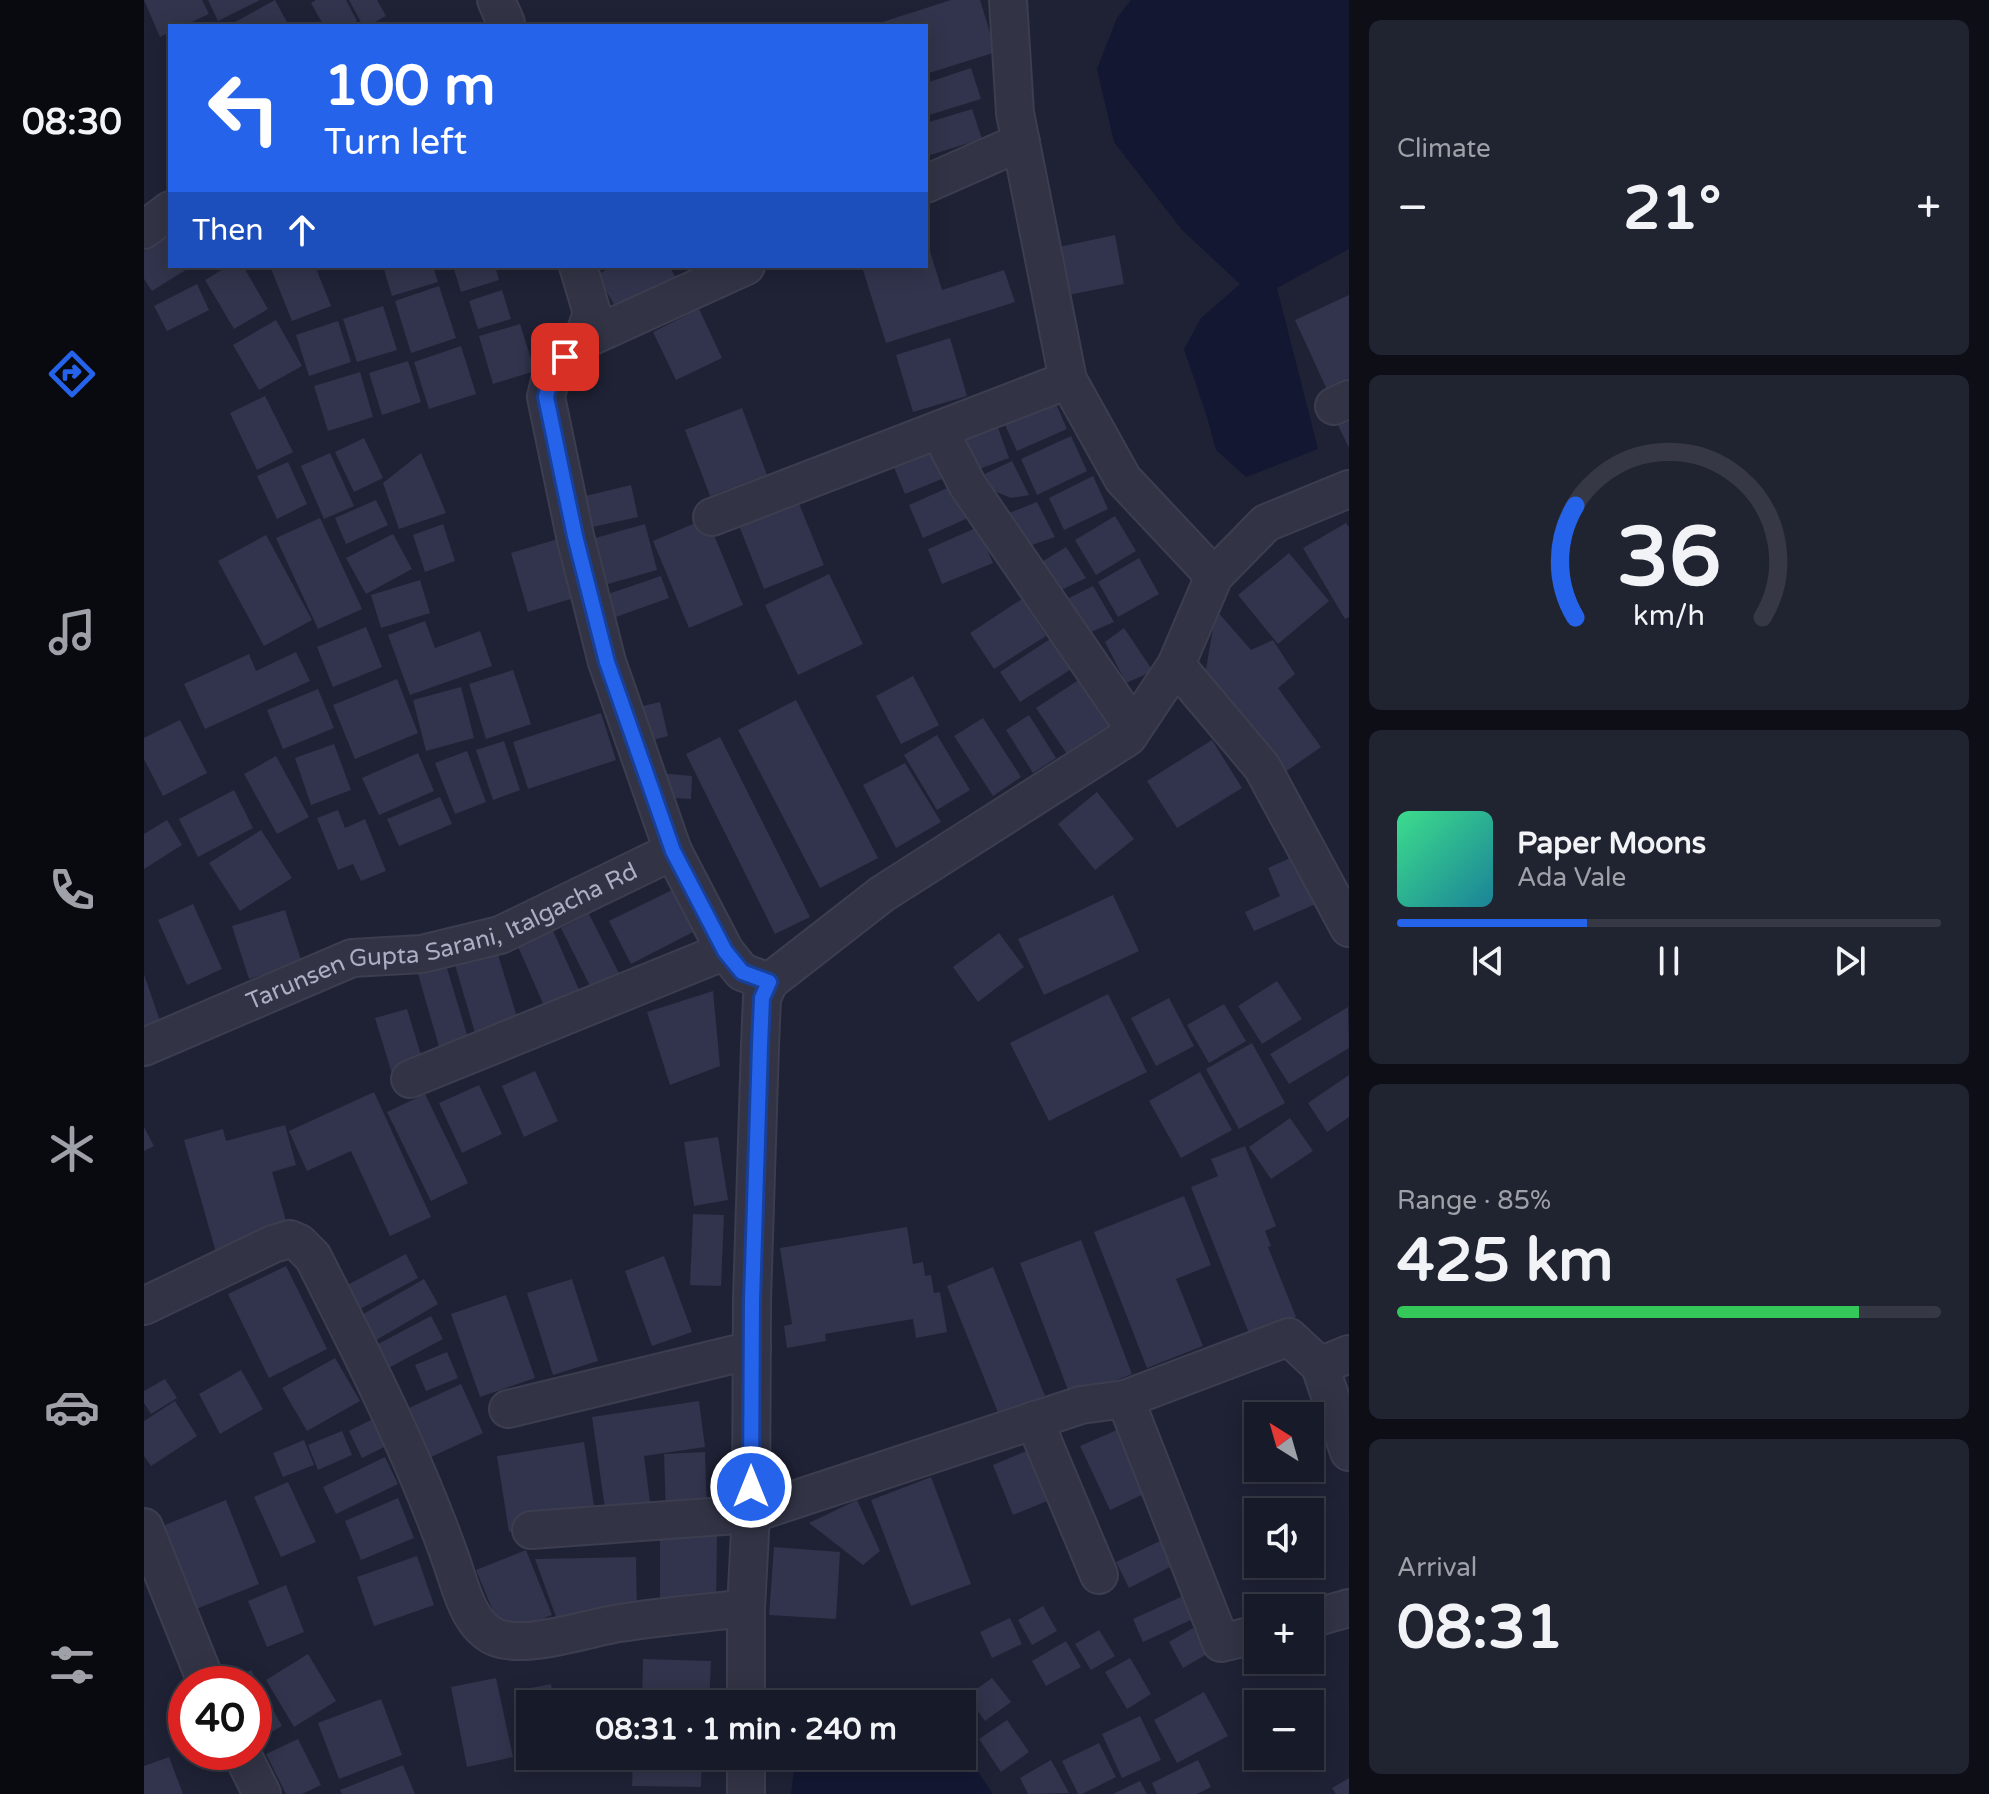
<!DOCTYPE html>
<meta charset="utf-8">
<style>
:root{--surface:#171a28;--page:#202330;--text:#f1f3f6;--muted:#9ea1a8;--line:#363845;--accent:#2563eb}
body{margin:0;font-family:"Varela Round",sans-serif;background:var(--page);color:var(--text);height:100vh;display:flex;flex-direction:column;font-size:30px;white-space:nowrap}
*{box-sizing:border-box;margin:0}
p{font-size:26px;color:var(--muted)}
.icon{flex:none;width:44px;height:44px;fill:none;stroke:currentColor;stroke-width:2;stroke-linecap:round;stroke-linejoin:round}
.map{position:relative;flex:1;overflow:hidden}
.sheet{display:flex;flex-direction:column;gap:20px;padding:20px;background:#0d0e16;width:640px}
.sheet>*{flex:none}
.banner{position:absolute;left:24px;top:24px;width:760px;height:244px;border-radius:0px;box-shadow:0 4px 20px #0003,0 0 0 2px var(--line);background:#2563eb;color:#fff;overflow:hidden}
.needle{width:52px;rotate:323deg}
.controls{position:absolute;left:1100px;top:1402px;display:grid;gap:16px}
.controls a{display:grid;place-items:center;width:80px;height:80px;border-radius:0px;background:var(--surface);box-shadow:0 4px 20px #0003,0 0 0 2px var(--line);font-size:40px}
.speed{position:absolute;left:24px;top:1666px;display:flex;gap:16px;font-size:40px;font-weight:700;text-align:center}
.speed>*{display:grid;place-content:center;width:104px;height:104px;border-radius:50%;background:var(--surface);box-shadow:0 4px 20px #0003,0 0 0 2px var(--line);line-height:1}
.speed .limit{border:12px solid #d22;background:#fff;color:#111}
.pin{position:absolute;display:grid;place-items:center;width:68px;height:68px;color:#fff;margin:-34px;border-radius:16px;box-shadow:0 4px 12px #0006}
.me{position:absolute;width:88px;margin:-44px;rotate:0deg;stroke-linejoin:round;filter:drop-shadow(0 0 6px #0008)}
.turn{display:flex;align-items:center;gap:28px;height:168px;padding:0 24px;font-size:36px}
.turn .icon{width:104px;height:104px;stroke-width:2.5}
.turn b{display:block;font-size:56px;line-height:68px}
.then{display:flex;align-items:center;height:76px;padding:0 24px;background:#0003;gap:16px;font-size:30px}
.big{font-size:60px;font-weight:700;line-height:1.1}
.sheet .tile{flex:1;display:flex;flex-direction:column;justify-content:center;gap:12px;min-width:0;padding:0 28px;border-radius:12px;background:var(--page)}
.sheet .dial{align-items:center;gap:0}
.dial svg{height:208px;overflow:visible;fill:none;stroke:var(--line);stroke-width:7;stroke-linecap:round;text-anchor:middle}
.dial text{fill:var(--text);stroke:none}
.song{display:flex;align-items:center;gap:24px}
.cover{width:96px;height:96px;border-radius:12px;background:linear-gradient(135deg,hsl(150 70% 55%),hsl(190 70% 35%))}
.played{height:8px;border-radius:4px;background:linear-gradient(90deg,var(--accent) 35%,var(--line) 35%)}
.keys{display:flex;justify-content:space-around;direction:ltr}
.heat{display:flex;justify-content:space-between;align-items:center;font-size:44px;direction:ltr}
.charge{height:12px;border-radius:6px;background:linear-gradient(90deg,#34c759 85%,var(--line) 0)}
.trip{position:absolute;left:372px;top:1690px;width:460px;height:80px;border-radius:0px;background:var(--surface);box-shadow:0 4px 20px #0003,0 0 0 2px var(--line);font-weight:700;line-height:80px;text-align:center}
main{display:flex;flex:1;min-height:0}
.tab-bar{display:flex;flex-direction:column;width:144px;justify-content:space-around;align-items:center;background:#090a10;color:var(--muted)}
.tab-bar .icon{width:56px;height:56px}
.tab-bar .active{color:var(--accent)}
.tab-bar b{font-size:36px;color:var(--text)}
.map>svg:first-child{display:block}
.water{fill:#131732}
.building{fill:#31344c}
.lines{fill:none;stroke-linecap:round;stroke-linejoin:round}
.minor-casing{stroke:#3c3e4f;stroke-width:40}
.minor{stroke:#323446;stroke-width:36}
.route-casing{stroke:#184099;stroke-width:20}
.route{stroke:#2563eb;stroke-width:14}
.labels{text-anchor:middle;dominant-baseline:central;stroke-width:8;stroke-linejoin:round;paint-order:stroke}
.street-label{font-size:24px;fill:#acaec3;stroke:#181a2a}
</style>
<main>
<nav class="tab-bar">
<b>08:30</b>
<svg class="icon active" aria-label="directions" viewBox="0 0 24 24"><path d="M12 3l9 9-9 9-9-9zM9 14v-3h6M13 9l2 2-2 2"/></svg>
<svg class="icon" aria-label="music" viewBox="0 0 24 24"><path d="M9 18V5l10-2v13"/><circle cx="6" cy="18" r="3"/><circle cx="16" cy="16" r="3"/></svg>
<svg class="icon" aria-label="phone" viewBox="0 0 24 24"><path d="M5 4h4l2 5-3 2q2 4 5 5l2-3 5 2v4C11 20 4 13 5 4z"/></svg>
<svg class="icon" aria-label="climate" viewBox="0 0 24 24"><path d="M12 3v18M4 7l16 10M4 17L20 7"/></svg>
<svg class="icon" aria-label="car" viewBox="0 0 24 24"><path d="M5 17H2v-5l4-1 3-4h7l3 4 3 1v5h-3M9 17h6M6 11h13"/><circle cx="7" cy="17" r="2"/><circle cx="17" cy="17" r="2"/></svg>
<svg class="icon" aria-label="filters" viewBox="0 0 24 24"><path d="M4 7h16M4 17h16"/><circle cx="9" cy="7" r="2"/><circle cx="15" cy="17" r="2"/></svg>
</nav>
<div class="map">
<svg width="1205" height="1794" viewBox="0 0 1205 1794">
<rect width="100%" height="100%" fill="#1f2235"/>
<g class="water">
<path d="M987,0H1205V249L1133,288L1174,449L1102,477L1072,450L1063,417L1040,349L1057,318L1096,284L1038,230L970,142L953,69L973,18Z"/>
<path d="M818,1748L849,1794H647L652,1756H818Z"/>
</g>
<g class="building">
<path d="M0,0H58L65,14L39,26H26V32L16,37Z"/>
<path d="M64,0H116L74,21Z"/>
<path d="M131,0L145,26H84Z"/>
<path d="M172,0H202L213,21L204,26H180L167,3Z"/>
<path d="M205,0H233L242,16L223,26H219Z"/>
<path d="M807,0H836L852,52L782,74V26H726Z"/>
<path d="M827,68L837,99L782,116V83Z"/>
<path d="M828,109L838,139L783,156L782,123Z"/>
<path d="M26,235V266H48L8,291L0,279V251Z"/>
<path d="M971,235L980,284L919,296L910,248Z"/>
<path d="M785,248L798,290L860,270L871,302L742,343L719,270L731,266H782V249Z"/>
<path d="M84,266H99L124,309L90,329L61,280Z"/>
<path d="M126,266H171L187,306L148,321Z"/>
<path d="M239,266H289L294,282L248,296Z"/>
<path d="M309,266H351L355,280L317,292Z"/>
<path d="M469,266H525L534,281L475,313L453,275Z"/>
<path d="M53,284L65,310L23,331L10,306Z"/>
<path d="M295,286L312,338L267,353L251,301Z"/>
<path d="M358,290L367,319L334,329L325,301Z"/>
<path d="M1205,295V385L1185,394L1151,320Z"/>
<path d="M239,306L253,350L213,362L199,319Z"/>
<path d="M555,309L578,358L532,380L509,332Z"/>
<path d="M132,320L158,366L115,390L89,345Z"/>
<path d="M194,321L207,362L165,376L152,335Z"/>
<path d="M376,324L391,371L349,384L335,336Z"/>
<path d="M806,338L823,396L769,412L752,355Z"/>
<path d="M317,346L332,394L285,409L270,362Z"/>
<path d="M264,361L277,402L238,415L225,373Z"/>
<path d="M216,372L229,417L184,431L170,386Z"/>
<path d="M906,390L923,429L873,451L855,412Z"/>
<path d="M121,396L149,452L113,470L86,413Z"/>
<path d="M598,408L623,475L566,496L541,430Z"/>
<path d="M1205,410V448L1190,417Z"/>
<path d="M849,414L865,458L822,474L805,431Z"/>
<path d="M793,435L810,474L761,494L745,455Z"/>
<path d="M927,436L943,471L893,495L877,459Z"/>
<path d="M220,438L239,478L210,492L191,452Z"/>
<path d="M186,453L210,506L180,519L157,466Z"/>
<path d="M277,453L302,513L255,529L239,483Z"/>
<path d="M868,461L885,495L867,498L826,481Z"/>
<path d="M144,462L163,504L133,519L113,476Z"/>
<path d="M949,476L964,509L920,530L905,498Z"/>
<path d="M817,482L831,515L779,538L765,505Z"/>
<path d="M487,485L494,517L444,528L437,497Z"/>
<path d="M651,494L680,565L620,589L592,518Z"/>
<path d="M232,500L244,525L202,544L191,518Z"/>
<path d="M893,502L911,537L888,545L865,513Z"/>
<path d="M971,516L992,551L952,575L931,540Z"/>
<path d="M176,518L218,609L174,629L132,538Z"/>
<path d="M563,518L599,605L545,628L509,541Z"/>
<path d="M1202,523L1205,527V617L1201,619L1159,548Z"/>
<path d="M299,524L311,561L281,572L269,535Z"/>
<path d="M501,524L513,570L457,586L444,540Z"/>
<path d="M834,527L849,563L798,584L784,549Z"/>
<path d="M249,534L268,569L222,594L202,558Z"/>
<path d="M122,535L168,620L120,646L74,561Z"/>
<path d="M414,539L430,598L384,612L367,553Z"/>
<path d="M922,547L942,578L913,592L896,563Z"/>
<path d="M1145,553L1185,601L1134,644L1094,595Z"/>
<path d="M995,558L1015,594L974,617L954,582Z"/>
<path d="M685,574L719,644L654,675L621,605Z"/>
<path d="M517,576L525,598L469,618L461,595Z"/>
<path d="M276,580L286,613L237,628L227,595Z"/>
<path d="M949,586L970,622L942,634L925,598Z"/>
<path d="M878,599L902,636L850,669L826,633Z"/>
<path d="M1072,610L1107,650L1129,640L1151,674L1134,688L1177,747L1134,777L1059,687Z"/>
<path d="M281,621L291,648L336,631L348,666L266,695L244,635Z"/>
<path d="M222,627L238,667L189,687L173,647Z"/>
<path d="M980,628L1009,671L982,683L961,642Z"/>
<path d="M909,637L929,668L876,702L856,672Z"/>
<path d="M152,652L166,681L61,729L40,684L105,654L112,671Z"/>
<path d="M369,670L387,724L342,739L325,684Z"/>
<path d="M769,676L795,725L757,744L732,696Z"/>
<path d="M253,679L274,733L211,759L189,705Z"/>
<path d="M936,679L967,725L923,754L892,708Z"/>
<path d="M317,687L330,738L282,751L269,700Z"/>
<path d="M174,689L190,728L139,749L123,710Z"/>
<path d="M652,700L734,858L676,888L594,730Z"/>
<path d="M516,702L524,736L498,743L490,708Z"/>
<path d="M457,713L472,760L384,789L369,742Z"/>
<path d="M885,715L912,758L889,773L862,730Z"/>
<path d="M839,718L877,777L849,796L810,736Z"/>
<path d="M36,720L63,773L19,796L0,759V738Z"/>
<path d="M793,735L826,790L793,810L760,755Z"/>
<path d="M576,737L666,917L631,934L542,754Z"/>
<path d="M1068,740L1098,788L1033,828L1003,781Z"/>
<path d="M360,741L376,790L349,800L332,750Z"/>
<path d="M190,744L207,790L167,805L151,758Z"/>
<path d="M323,751L342,802L311,814L291,763Z"/>
<path d="M274,753L290,791L235,815L218,778Z"/>
<path d="M132,756L165,817L133,834L100,774Z"/>
<path d="M761,763L797,822L752,848L719,785Z"/>
<path d="M515,773L548,776L547,799L513,797Z"/>
<path d="M90,790L109,828L54,857L35,819Z"/>
<path d="M953,792L990,839L951,870L914,824Z"/>
<path d="M296,797L308,824L255,846L243,819Z"/>
<path d="M194,810L201,828L221,819L242,871L217,881L209,864L194,870L173,818Z"/>
<path d="M23,820L38,845L0,869V834Z"/>
<path d="M117,830L148,878L96,911L65,863Z"/>
<path d="M1153,855L1174,903L1110,931L1101,912L1136,896L1124,868Z"/>
<path d="M532,888L553,930L487,964L465,921Z"/>
<path d="M969,895L995,951L900,995L874,939Z"/>
<path d="M49,904L78,969L43,985L14,920Z"/>
<path d="M141,910L158,963L105,979L88,926Z"/>
<path d="M445,914L480,983L452,998L417,928Z"/>
<path d="M407,926L440,1001L405,1017L372,942Z"/>
<path d="M855,933L880,967L834,1002L809,967Z"/>
<path d="M351,945L377,1030L334,1043L309,958Z"/>
<path d="M302,965L327,1048L298,1057L274,974Z"/>
<path d="M0,974L20,1033L0,1040Z"/>
<path d="M1133,981L1158,1019L1118,1044L1094,1006Z"/>
<path d="M569,991L576,1066L526,1085L503,1012Z"/>
<path d="M964,994L1003,1072L905,1121L866,1043Z"/>
<path d="M1025,998L1050,1046L1012,1066L987,1018Z"/>
<path d="M1080,1004L1102,1041L1065,1063L1043,1025Z"/>
<path d="M1204,1007L1205,1048L1145,1084L1126,1054Z"/>
<path d="M263,1009L281,1068L249,1077L231,1018Z"/>
<path d="M1108,1043L1141,1103L1095,1129L1062,1069Z"/>
<path d="M391,1071L414,1121L380,1137L358,1086Z"/>
<path d="M1056,1072L1088,1130L1037,1158L1005,1101Z"/>
<path d="M1205,1075V1117L1183,1132L1164,1103Z"/>
<path d="M335,1085L358,1134L318,1153L295,1103Z"/>
<path d="M230,1092L287,1217L246,1236L207,1151L163,1171L145,1131Z"/>
<path d="M281,1094L324,1183L287,1201L243,1112Z"/>
<path d="M1146,1118L1169,1151L1127,1179L1105,1147Z"/>
<path d="M141,1125L152,1165L128,1172L146,1235L73,1256L40,1140L79,1129L82,1141Z"/>
<path d="M0,1127L10,1146L0,1151Z"/>
<path d="M574,1137L584,1200L550,1206L540,1142Z"/>
<path d="M1101,1146L1132,1226L1121,1231L1127,1246L1124,1247L1152,1317L1106,1336L1047,1187L1074,1176L1067,1159Z"/>
<path d="M1040,1196L1067,1265L1032,1279L1059,1346L1003,1368L950,1232Z"/>
<path d="M549,1214L580,1215L577,1286L546,1285Z"/>
<path d="M763,1227L769,1264L779,1262L781,1276L787,1275L790,1293L796,1292L803,1332L772,1338L769,1319L681,1334L682,1341L643,1348L640,1326L648,1324L636,1248Z"/>
<path d="M937,1240L988,1374L927,1398L876,1263Z"/>
<path d="M262,1254L274,1278L203,1316L190,1292Z"/>
<path d="M520,1256L548,1332L508,1346L481,1271Z"/>
<path d="M142,1266L183,1349L125,1378L84,1294Z"/>
<path d="M849,1267L901,1396L855,1415L803,1286Z"/>
<path d="M280,1279L294,1304L222,1346L207,1321Z"/>
<path d="M428,1279L454,1361L409,1375L383,1293Z"/>
<path d="M362,1295L391,1378L336,1397L307,1314Z"/>
<path d="M287,1316L299,1339L233,1374L221,1351Z"/>
<path d="M303,1352L314,1378L282,1391L271,1365Z"/>
<path d="M191,1358L216,1401L163,1431L138,1388Z"/>
<path d="M97,1370L119,1409L76,1434L55,1394Z"/>
<path d="M21,1379L33,1398L7,1414L0,1403V1391Z"/>
<path d="M317,1384L339,1433L274,1463L252,1414Z"/>
<path d="M31,1401L53,1436L7,1466L0,1456V1421Z"/>
<path d="M555,1401L561,1447L500,1456L507,1510L462,1516L448,1417Z"/>
<path d="M233,1417L246,1444L218,1458L205,1431Z"/>
<path d="M973,1430L1002,1493L966,1510L936,1446Z"/>
<path d="M198,1431L208,1455L174,1470L164,1445Z"/>
<path d="M160,1440L170,1465L139,1477L129,1453Z"/>
<path d="M440,1442L452,1518L365,1532L353,1456Z"/>
<path d="M892,1447L913,1497L869,1515L849,1465Z"/>
<path d="M561,1452L563,1513L522,1515L520,1454Z"/>
<path d="M241,1457L254,1484L192,1514L179,1487Z"/>
<path d="M787,1477L827,1584L767,1606L727,1500Z"/>
<path d="M144,1482L172,1542L137,1557L110,1497Z"/>
<path d="M254,1498L270,1538L217,1560L201,1521Z"/>
<path d="M82,1500L115,1584L42,1613L9,1530Z"/>
<path d="M713,1500L736,1551L719,1565L665,1523Z"/>
<path d="M516,1536H573L572,1609L516,1610Z"/>
<path d="M1018,1540L1030,1565L985,1588L972,1562Z"/>
<path d="M630,1547L696,1552L692,1619L625,1615Z"/>
<path d="M382,1550L408,1615L359,1635L332,1570Z"/>
<path d="M273,1556L290,1605L230,1626L213,1577Z"/>
<path d="M492,1557L493,1616L412,1617L391,1559Z"/>
<path d="M142,1585L160,1632L123,1647L104,1601Z"/>
<path d="M1039,1596L1049,1619L999,1642L989,1619Z"/>
<path d="M899,1606L913,1631L888,1645L874,1620Z"/>
<path d="M866,1618L878,1644L848,1658L836,1632Z"/>
<path d="M1049,1628L1063,1654L1039,1668L1025,1642Z"/>
<path d="M955,1630L971,1656L947,1670L931,1644Z"/>
<path d="M922,1641L937,1667L902,1686L888,1661Z"/>
<path d="M164,1654L192,1701L150,1727L122,1680Z"/>
<path d="M986,1658L1007,1694L983,1709L961,1672Z"/>
<path d="M499,1659L567,1661L565,1704H498Z"/>
<path d="M107,1670L138,1726L112,1741L110,1738V1684H82Z"/>
<path d="M352,1678L369,1757L323,1767L307,1687Z"/>
<path d="M848,1678L867,1702L841,1721L823,1696Z"/>
<path d="M407,1684L411,1704H386L385,1756H422L423,1762L387,1769L371,1691Z"/>
<path d="M1060,1692L1084,1736L1033,1763L1010,1720Z"/>
<path d="M237,1699L258,1755L195,1779L174,1723Z"/>
<path d="M996,1716L1017,1760L978,1778L958,1734Z"/>
<path d="M863,1720L885,1752L857,1772L835,1739Z"/>
<path d="M154,1739L177,1785L158,1794H142L122,1754Z"/>
<path d="M955,1743L972,1777L938,1794H934L918,1761Z"/>
<path d="M489,1756H558L557,1787L488,1786Z"/>
<path d="M25,1757L39,1794H0V1766Z"/>
<path d="M907,1760L925,1793L884,1794L876,1778Z"/>
<path d="M1054,1760L1067,1787L1053,1794H1013L1008,1783Z"/>
<path d="M259,1765L271,1794H198L196,1790Z"/>
<path d="M1205,1778V1794H1192L1188,1788Z"/>
<path d="M996,1781L1003,1794H969Z"/>
</g>
<g class="lines">
<defs>
<g id="minor">
<path d="M352,0L362,23"/>
<path d="M864,0L871,113L924,380L979,479L1070,576"/>
<path d="M782,184L877,142"/>
<path d="M0,230L26,210"/>
<path d="M434,266L448,313L440,336L408,372L402,397L431,536L463,662L529,851"/>
<path d="M435,342L602,266"/>
<path d="M1190,406L1205,399"/>
<path d="M795,430L824,486L989,727"/>
<path d="M568,517L924,380"/>
<path d="M1032,665L1118,767L1205,928"/>
<path id="s1" d="M0,1047L208,958L278,954L356,935L529,851L581,951L598,972L625,982L738,894L984,737L1032,665L1070,576L1122,523L1205,489"/>
<path d="M266,1079L581,951"/>
<path d="M0,1306L129,1244L146,1239L155,1243L169,1257C219,1356 270,1455 307,1560C316,1585 324,1625 351,1637C382,1650 443,1628 476,1623C518,1616 560,1613 602,1608"/>
<path d="M1176,1366L1205,1452"/>
<path d="M981,1399L1145,1337L1176,1366L1205,1354"/>
<path d="M364,1409L608,1350"/>
<path d="M890,1420L955,1575"/>
<path d="M0,1527L63,1684"/>
<path d="M387,1530L607,1514L937,1405L981,1399L1077,1643L1114,1634"/>
<path d="M1166,1619L1205,1608"/>
<path d="M602,1704V1608L607,1514L608,1300L616,1046L618,998L625,982"/>
<path d="M97,1752L118,1794"/>
<path d="M602,1794V1756"/>
</g>
</defs>
<use href="#minor" class="minor-casing"/>
<use href="#minor" class="minor"/>
</g>
<g class="lines">
<defs>
<path id="route" d="M421,357L408,372L402,397L431,536L463,662L529,851L581,951L598,972L625,982L618,998L616,1046L608,1300L607,1487"/>
</defs>
<use href="#route" class="route-casing"/>
<use href="#route" class="route"/>
</g>
<g class="labels">
<g class="street-label">
<text stroke="none"><textPath href="#s1" startOffset="320">Tarunsen Gupta Sarani, Italgacha Rd</textPath></text>
</g>
</g>
</svg>
<div class="controls">
<a><svg class="needle" viewBox="-14 -14 28 28"><path d="M0-13l5 13h-10z" fill="#e53935"/><path d="M0 13l5-13h-10z" fill="#9ea1a8"/></svg></a>
<a><svg class="icon" aria-label="sound" viewBox="0 0 24 24"><path d="M4 9h4l5-4v14l-5-4H4zM17 9q2 3 0 6"/></svg></a>
<a>+</a>
<a>−</a>
</div>
<div class="speed"><div class="limit">40</div></div>
<div class="pin" style="left:421px;top:357px;background:#d93025"><svg class="icon" aria-label="arrive" viewBox="0 0 24 24"><path d="M6 21V4h12l-3 4 3 4H6"/></svg></div>
<svg class="me" style="left:607px;top:1487px" viewBox="-20 -20 40 40"><circle r="17" fill="#2563eb" stroke="#fff" stroke-width="3"/><path d="M0-11L8 9 0 5-8 9z" fill="#fff"/></svg>
<div class="trip">08:31 · 1 min · 240 m</div>
<div class="banner">
<div class="turn"><svg class="icon" aria-label="left" viewBox="0 0 24 24"><path d="M17 20v-9H6M10 6l-5 5 5 5"/></svg><div><b>100 m</b>Turn left</div></div>
<div class="then">Then<svg class="icon" aria-label="ahead" viewBox="0 0 24 24"><path d="M12 20V5M6 11l6-6 6 6"/></svg></div>
</div>
</div>
<section class="sheet">
<div class="tile"><p>Climate</p>
<div class="heat"><a>−</a><b class="big">21°</b><a>+</a></div>
</div>
<div class="tile dial"><svg viewBox="0 0 100 80">
<path d="M14 69A42 42 0 1 1 86 69"/>
<path d="M14 69A42 42 0 0 1 14 26" stroke="#2563eb"/>
<text x="50" y="56" font-size="32" font-weight="700">36</text>
<text x="50" y="72" font-size="11">km/h</text>
</svg></div>
<div class="tile">
<div class="song"><i class="cover"></i><div><b>Paper Moons</b><p>Ada Vale</p></div></div>
<div class="played"></div>
<div class="keys"><svg class="icon" aria-label="previous" viewBox="0 0 24 24"><path d="M18 5L8 12l10 7zM5 5v14"/></svg><svg class="icon" aria-label="pause" viewBox="0 0 24 24"><path d="M8 5v14M16 5v14"/></svg><svg class="icon" aria-label="next" viewBox="0 0 24 24"><path d="M6 5l10 7-10 7zM19 5v14"/></svg></div>
</div>
<div class="tile"><p>Range · 85%</p><b class="big">425 km</b><div class="charge"></div></div>
<div class="tile"><p>Arrival</p><b class="big">08:31</b></div>
</section>
</main>
